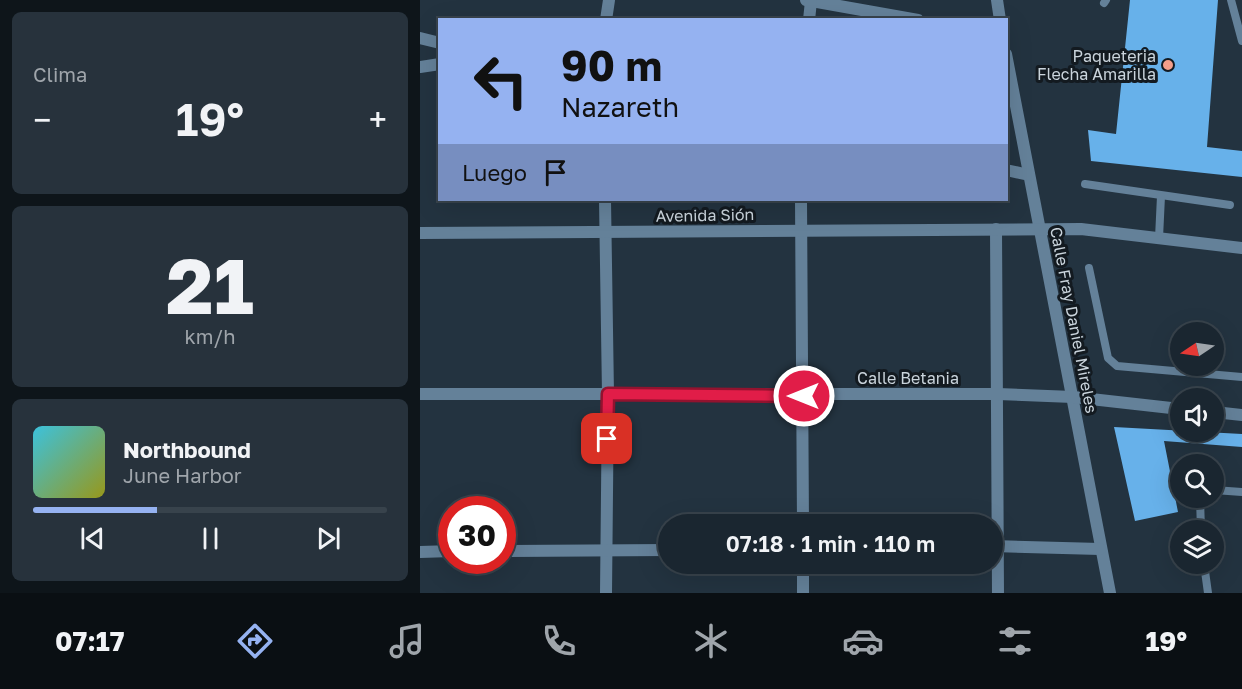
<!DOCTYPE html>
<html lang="es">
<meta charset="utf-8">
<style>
:root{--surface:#1a2630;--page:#27323c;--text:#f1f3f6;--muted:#9fa5ab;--line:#38434c;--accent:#95b2f1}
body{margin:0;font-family:"Golos Text",sans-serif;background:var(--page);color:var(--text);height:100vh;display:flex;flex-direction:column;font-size:22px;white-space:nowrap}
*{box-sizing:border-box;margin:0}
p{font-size:20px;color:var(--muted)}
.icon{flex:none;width:33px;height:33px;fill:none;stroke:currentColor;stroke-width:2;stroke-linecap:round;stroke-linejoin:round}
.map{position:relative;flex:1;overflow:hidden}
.panel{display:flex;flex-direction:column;gap:12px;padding:12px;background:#0e151a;width:420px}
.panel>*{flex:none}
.guide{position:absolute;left:18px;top:18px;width:570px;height:183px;border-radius:0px;box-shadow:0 6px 24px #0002,0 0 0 2px var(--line);background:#95b2f1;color:#111;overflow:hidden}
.needle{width:39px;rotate:257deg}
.tools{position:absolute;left:750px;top:322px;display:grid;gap:12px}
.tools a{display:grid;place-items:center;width:54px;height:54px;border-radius:50%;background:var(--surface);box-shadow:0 6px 24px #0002,0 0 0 2px var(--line);font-size:30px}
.speed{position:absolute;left:18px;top:496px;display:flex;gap:12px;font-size:30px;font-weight:700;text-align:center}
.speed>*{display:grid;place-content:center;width:78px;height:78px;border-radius:50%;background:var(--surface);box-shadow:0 6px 24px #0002,0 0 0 2px var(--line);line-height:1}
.speed .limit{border:9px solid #d22;background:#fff;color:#111}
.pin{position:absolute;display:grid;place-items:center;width:51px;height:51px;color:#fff;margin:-26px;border-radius:12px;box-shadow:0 3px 9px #0006}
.me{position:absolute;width:66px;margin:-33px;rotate:270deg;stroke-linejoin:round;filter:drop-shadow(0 0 4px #0008)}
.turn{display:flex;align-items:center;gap:21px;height:126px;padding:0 24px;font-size:27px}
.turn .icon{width:78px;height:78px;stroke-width:2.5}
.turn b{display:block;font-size:42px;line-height:51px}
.then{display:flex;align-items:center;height:57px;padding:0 24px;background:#0003;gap:12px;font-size:22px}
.big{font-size:45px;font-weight:600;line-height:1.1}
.panel .widget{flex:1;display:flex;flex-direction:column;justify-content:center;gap:9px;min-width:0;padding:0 21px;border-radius:9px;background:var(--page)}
.panel .dial{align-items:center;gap:0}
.dial b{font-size:78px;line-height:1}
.song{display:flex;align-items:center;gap:18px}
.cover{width:72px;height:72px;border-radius:9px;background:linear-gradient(135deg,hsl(190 70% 55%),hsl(60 70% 35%))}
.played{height:6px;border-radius:3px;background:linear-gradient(90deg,var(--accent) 35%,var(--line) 35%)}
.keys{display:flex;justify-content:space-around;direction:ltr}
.heat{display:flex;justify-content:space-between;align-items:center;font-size:33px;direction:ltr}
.trip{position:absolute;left:238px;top:514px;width:345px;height:60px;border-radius:30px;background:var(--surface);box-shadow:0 6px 24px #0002,0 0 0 2px var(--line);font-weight:600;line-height:60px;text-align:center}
.tabs{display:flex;height:96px;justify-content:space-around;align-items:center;background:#0a0f13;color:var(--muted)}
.tabs .icon{width:42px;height:42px}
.tabs .current{color:var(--accent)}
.tabs b{font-size:27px;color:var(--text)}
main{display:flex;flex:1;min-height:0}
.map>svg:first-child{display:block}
.building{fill:#67b1ea}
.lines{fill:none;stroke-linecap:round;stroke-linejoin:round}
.service{stroke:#648199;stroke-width:8}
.minor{stroke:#648199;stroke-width:12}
.route-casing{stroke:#92132f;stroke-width:15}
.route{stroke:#e11d48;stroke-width:10}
.poi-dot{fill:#f49e8a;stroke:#131a20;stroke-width:2}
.labels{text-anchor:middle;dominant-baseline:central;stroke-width:6;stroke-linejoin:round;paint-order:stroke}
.poi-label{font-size:16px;fill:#cad4dc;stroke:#131a20;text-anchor:end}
.street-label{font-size:16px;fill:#cad4dc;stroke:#131a20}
</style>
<main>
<section class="panel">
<div class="widget"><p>Clima</p>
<div class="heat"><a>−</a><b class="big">19°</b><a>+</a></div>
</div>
<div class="widget dial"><b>21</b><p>km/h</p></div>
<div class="widget">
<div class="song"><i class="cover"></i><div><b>Northbound</b><p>June Harbor</p></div></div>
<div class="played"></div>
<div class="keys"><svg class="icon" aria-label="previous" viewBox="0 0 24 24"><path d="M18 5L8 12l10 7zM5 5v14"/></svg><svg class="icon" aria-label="pause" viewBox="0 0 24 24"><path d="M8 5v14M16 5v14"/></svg><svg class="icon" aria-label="next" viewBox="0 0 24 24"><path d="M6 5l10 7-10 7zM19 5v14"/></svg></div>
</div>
</section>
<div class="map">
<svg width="822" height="593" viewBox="0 0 822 593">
<rect width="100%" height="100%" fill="#233340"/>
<g class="building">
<path d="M710,0H798L787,147L822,151V177L671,161L668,130L696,134Z"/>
<path d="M694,427L822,434V447L744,441L758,512L715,521Z"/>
</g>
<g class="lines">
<g class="service">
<path d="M811,0L822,41"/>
<path d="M684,3L686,0"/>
<path d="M665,184L810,205"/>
<path d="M739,238L741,196"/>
<path d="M669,268L688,358L697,366L822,377"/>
<path d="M794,490L822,492"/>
<path d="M780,498L781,531"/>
<path d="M784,564L788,593"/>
</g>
<g class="minor">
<path d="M386,0L498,20"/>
<path d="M577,0L580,20"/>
<path d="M186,20L189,0"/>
<path d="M389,20L391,1"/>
<path d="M0,38L20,43"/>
<path d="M586,54L690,593"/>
<path d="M0,67L20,64"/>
<path d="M586,170L609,175"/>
<path d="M185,200L188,394L186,593"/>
<path d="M381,200L383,525"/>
<path d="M576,229L578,593"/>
<path d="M0,233L661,229L822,248"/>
<path d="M0,394H578L653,397L760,409"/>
<path d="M794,412L822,415"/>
<path d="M573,546L680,549"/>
<path d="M82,551L249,550"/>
<path d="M0,552L32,551"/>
<path d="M383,593V564"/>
</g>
</g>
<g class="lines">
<defs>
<path id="route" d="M187,439L188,394L384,396"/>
</defs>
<use href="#route" class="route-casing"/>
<use href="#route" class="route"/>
</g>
<circle class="poi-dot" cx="748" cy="65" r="6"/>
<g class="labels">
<g class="poi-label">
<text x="736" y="56">Paqueteria<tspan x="736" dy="18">Flecha Amarilla</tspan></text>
</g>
<g class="street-label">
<text transform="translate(285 215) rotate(-1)">Avenida Sión</text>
<text transform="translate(654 320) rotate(79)">Calle Fray Daniel Mireles</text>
<text x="488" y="378">Calle Betania</text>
</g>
</g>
</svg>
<div class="tools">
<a><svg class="needle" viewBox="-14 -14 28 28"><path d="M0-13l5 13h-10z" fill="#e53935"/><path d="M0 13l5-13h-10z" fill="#9fa5ab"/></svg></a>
<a><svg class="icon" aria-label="sound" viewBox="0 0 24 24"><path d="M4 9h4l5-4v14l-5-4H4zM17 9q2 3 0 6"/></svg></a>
<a><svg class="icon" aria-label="search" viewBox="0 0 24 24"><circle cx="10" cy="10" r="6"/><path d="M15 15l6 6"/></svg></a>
<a><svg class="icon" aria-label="layers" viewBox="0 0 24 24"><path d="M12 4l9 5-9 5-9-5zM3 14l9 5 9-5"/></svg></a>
</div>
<div class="speed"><div class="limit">30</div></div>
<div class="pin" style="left:187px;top:439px;background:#d93025"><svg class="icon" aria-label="arrive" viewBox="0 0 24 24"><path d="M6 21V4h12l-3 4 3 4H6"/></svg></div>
<svg class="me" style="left:384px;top:396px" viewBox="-20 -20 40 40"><circle r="17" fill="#e11d48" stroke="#fff" stroke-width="3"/><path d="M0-11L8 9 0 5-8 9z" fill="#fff"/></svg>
<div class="trip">07:18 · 1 min · 110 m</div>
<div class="guide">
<div class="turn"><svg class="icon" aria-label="left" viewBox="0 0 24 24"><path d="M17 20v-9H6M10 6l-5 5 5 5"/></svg><div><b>90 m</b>Nazareth</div></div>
<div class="then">Luego<svg class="icon" aria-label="arrive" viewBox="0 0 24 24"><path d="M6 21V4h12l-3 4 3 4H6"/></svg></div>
</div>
</div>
</main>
<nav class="tabs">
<b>07:17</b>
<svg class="icon current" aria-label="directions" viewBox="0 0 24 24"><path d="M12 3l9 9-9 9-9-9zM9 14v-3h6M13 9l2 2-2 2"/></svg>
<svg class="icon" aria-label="music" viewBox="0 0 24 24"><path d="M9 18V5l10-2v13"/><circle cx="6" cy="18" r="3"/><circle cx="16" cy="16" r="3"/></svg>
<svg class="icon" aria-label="phone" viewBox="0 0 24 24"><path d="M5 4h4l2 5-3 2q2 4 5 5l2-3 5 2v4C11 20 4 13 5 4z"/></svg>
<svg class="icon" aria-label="climate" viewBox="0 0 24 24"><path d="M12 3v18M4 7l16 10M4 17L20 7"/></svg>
<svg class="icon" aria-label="car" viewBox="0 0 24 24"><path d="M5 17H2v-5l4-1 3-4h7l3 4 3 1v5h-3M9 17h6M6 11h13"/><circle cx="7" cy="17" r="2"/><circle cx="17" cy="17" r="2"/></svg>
<svg class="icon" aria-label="filters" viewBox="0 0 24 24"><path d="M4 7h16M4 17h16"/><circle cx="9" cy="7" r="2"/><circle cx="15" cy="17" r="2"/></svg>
<b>19°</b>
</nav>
